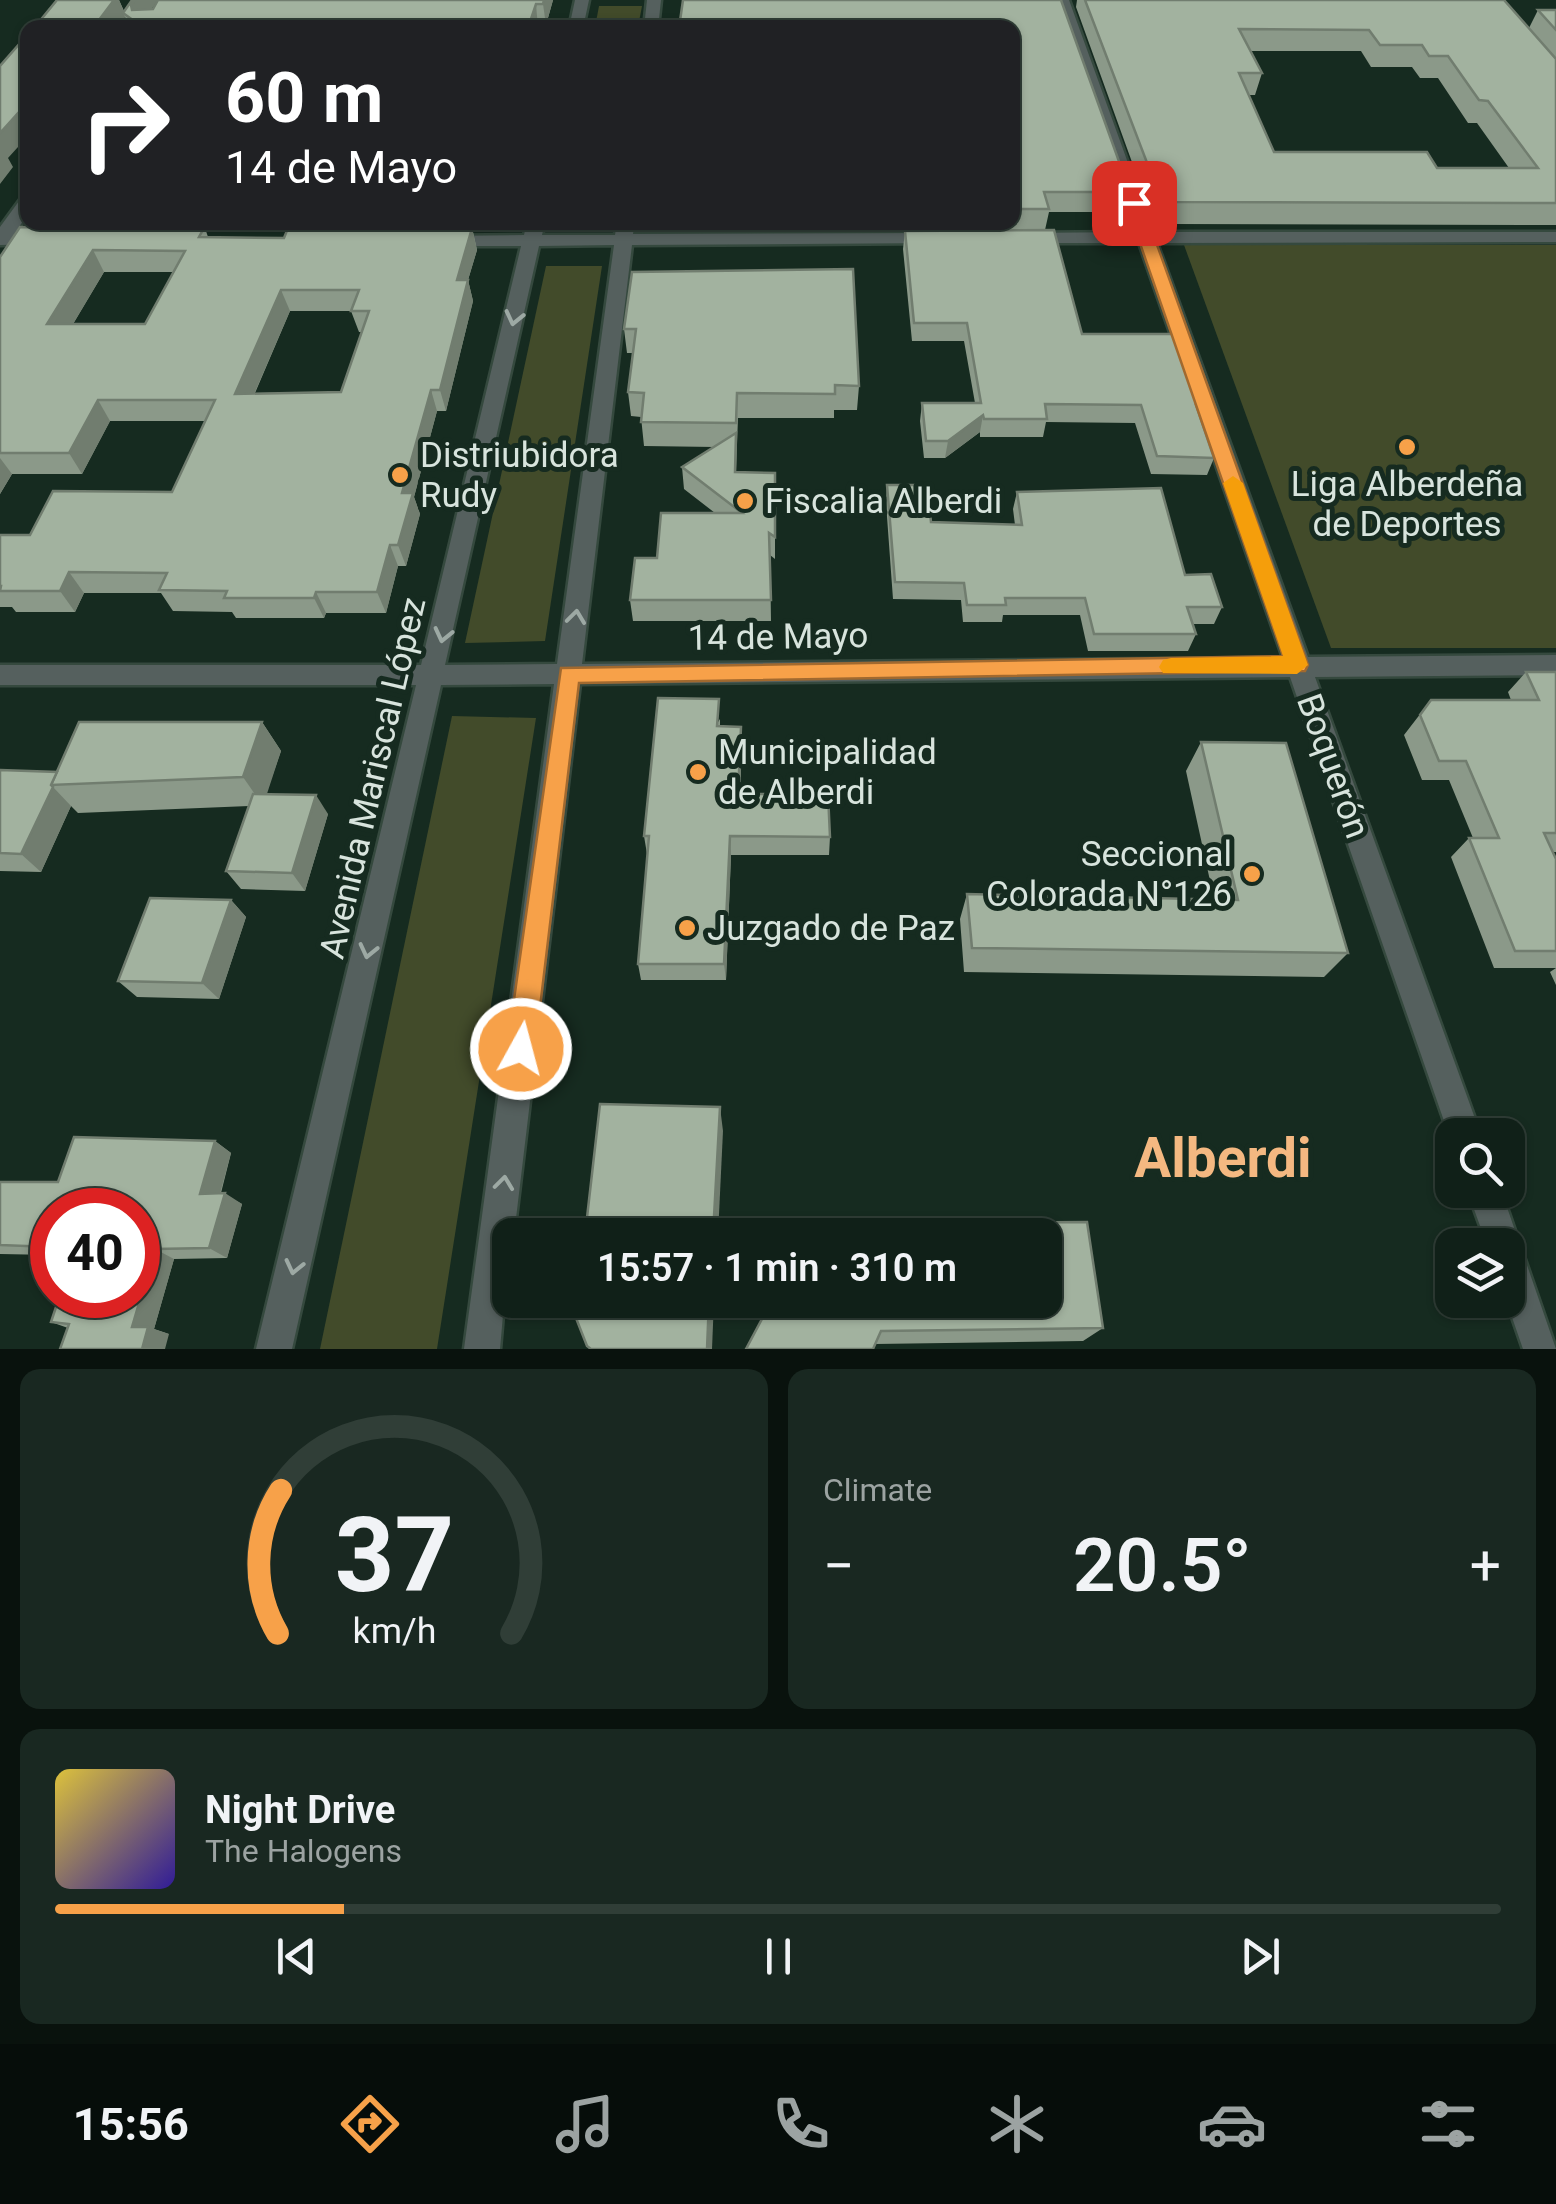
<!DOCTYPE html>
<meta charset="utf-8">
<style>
:root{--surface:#102018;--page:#192821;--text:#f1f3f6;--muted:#9ca3a2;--line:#303e37;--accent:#f7a149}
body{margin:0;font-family:Roboto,sans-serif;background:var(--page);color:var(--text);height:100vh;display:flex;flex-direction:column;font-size:38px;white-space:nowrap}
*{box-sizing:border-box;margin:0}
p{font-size:32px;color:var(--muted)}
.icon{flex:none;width:55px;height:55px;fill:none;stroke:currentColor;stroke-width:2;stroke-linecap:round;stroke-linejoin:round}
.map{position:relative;height:1349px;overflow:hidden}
.side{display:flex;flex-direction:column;gap:20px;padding:20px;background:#09120d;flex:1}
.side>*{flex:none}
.guide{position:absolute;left:20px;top:20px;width:1000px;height:210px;border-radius:20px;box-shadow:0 2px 8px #0004,0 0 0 2px var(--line);background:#202124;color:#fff;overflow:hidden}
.fabs{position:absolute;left:1435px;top:1118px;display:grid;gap:20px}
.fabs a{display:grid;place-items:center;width:90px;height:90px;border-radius:20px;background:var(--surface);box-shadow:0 2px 8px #0004,0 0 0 2px var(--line);font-size:50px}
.speed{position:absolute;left:30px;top:1188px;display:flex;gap:20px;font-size:50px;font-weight:700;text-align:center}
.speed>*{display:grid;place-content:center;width:130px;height:130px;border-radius:50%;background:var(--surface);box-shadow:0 2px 8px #0004,0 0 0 2px var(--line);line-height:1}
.speed .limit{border:15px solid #d22;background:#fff;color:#111}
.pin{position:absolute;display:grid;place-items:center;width:85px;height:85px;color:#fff;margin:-42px;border-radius:20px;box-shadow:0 5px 15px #0006}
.me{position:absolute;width:110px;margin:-55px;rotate:7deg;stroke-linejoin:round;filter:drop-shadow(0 0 8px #0008)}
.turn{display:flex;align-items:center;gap:35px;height:210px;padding:0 40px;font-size:45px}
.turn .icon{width:130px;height:130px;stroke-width:2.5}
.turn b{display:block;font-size:70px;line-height:85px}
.big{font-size:75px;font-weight:600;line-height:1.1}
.side .widget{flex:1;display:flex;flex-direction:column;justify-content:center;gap:15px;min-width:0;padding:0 35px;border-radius:20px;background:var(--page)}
.side .dial{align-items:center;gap:0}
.dial svg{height:260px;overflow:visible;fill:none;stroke:var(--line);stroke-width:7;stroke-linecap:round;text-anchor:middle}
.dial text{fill:var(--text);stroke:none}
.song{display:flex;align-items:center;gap:30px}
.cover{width:120px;height:120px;border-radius:15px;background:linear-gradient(135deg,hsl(50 70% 55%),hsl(250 70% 35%))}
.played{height:10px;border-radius:5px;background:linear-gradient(90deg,var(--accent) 20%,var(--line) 20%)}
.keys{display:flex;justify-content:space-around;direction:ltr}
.heat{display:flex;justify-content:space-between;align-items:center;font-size:55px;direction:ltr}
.side .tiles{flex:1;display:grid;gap:20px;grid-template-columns:1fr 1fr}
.widget:last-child{grid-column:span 2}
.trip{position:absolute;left:492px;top:1218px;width:570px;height:100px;border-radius:20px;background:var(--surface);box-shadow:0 2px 8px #0004,0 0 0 2px var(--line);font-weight:600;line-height:100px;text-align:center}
.tabs{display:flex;height:160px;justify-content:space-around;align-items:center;background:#060d0a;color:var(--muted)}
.tabs .icon{width:70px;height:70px}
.tabs .current{color:var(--accent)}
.tabs b{font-size:45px;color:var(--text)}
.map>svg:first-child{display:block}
.green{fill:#424b2a}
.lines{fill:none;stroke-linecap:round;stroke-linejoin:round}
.minor-casing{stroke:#35493e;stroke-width:5}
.minor{fill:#55605e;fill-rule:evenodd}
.wall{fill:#8b9989;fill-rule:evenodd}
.shaded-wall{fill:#717d6f}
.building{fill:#a2b29f;stroke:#717d6f;stroke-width:2.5;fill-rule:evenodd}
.oneway{stroke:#9da9a4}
.route{fill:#f7a149;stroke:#a1692f;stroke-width:2.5}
.slow{fill:#f59e0b}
.poi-dot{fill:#f7a149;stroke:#162b20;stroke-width:4}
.labels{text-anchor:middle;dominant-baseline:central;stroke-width:10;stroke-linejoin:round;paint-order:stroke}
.poi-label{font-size:35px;fill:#d8e4dd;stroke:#162b20;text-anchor:start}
.street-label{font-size:35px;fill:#d8e4dd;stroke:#162b20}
.near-district-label{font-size:55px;font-weight:bold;fill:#f4b881;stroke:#162b20}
</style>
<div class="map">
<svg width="1556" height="1349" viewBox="0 0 1556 1349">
<rect width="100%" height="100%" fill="#162b20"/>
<g class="green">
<path d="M599,6H642L638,27H595Z"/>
<path d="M1184,245H1556V648H1331Z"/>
<path d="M546,266H602L545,641L465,643Z"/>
<path d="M452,716L536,718L437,1349H320Z"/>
</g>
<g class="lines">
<defs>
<g id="minor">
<path d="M575,0H589L583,28H569Z"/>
<path d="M647,0H661L658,28H644Z"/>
<path d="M1055,0H1069L1153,232H1556V242L1157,243L1308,657L1556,655V675L1315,677L1481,1135H1452V1144L1290,677L580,684L514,1235H510L500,1349H464L554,684L441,685L292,1349H256L416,685H0V665H421L521,246H441L432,241L441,236L524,235L527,222H545L542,235H615L617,222H635L633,234L936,233L945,238L936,243L632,245L582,664L1283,658L1139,243H1021L1012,238L1021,233L1136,232ZM614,245L557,664L445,665L539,246Z"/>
<path d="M28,196V214L14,234H46L55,239L46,244L0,245V227L22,197Z"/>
<path d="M1467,1190H1501L1556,1349H1523L1506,1300L1508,1245H1487Z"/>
</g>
</defs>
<use href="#minor" class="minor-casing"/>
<use href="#minor" class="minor"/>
</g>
<g class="wall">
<path d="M119,0L124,11L553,0L546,25H539L538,28H129L125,17L117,28Z"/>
<path d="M1061,0L1130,192L1125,212H1049L1045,230H902L901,222H1012V28Z"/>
<path d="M1077,0H1504L1529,28L1538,10H1556V225L1169,224L1165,212H1150L1076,7ZM1250,51H1361L1371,67H1412L1420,78H1438L1468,123H1477L1509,168H1437L1274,152L1249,95H1255L1262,73Z"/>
<path d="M40,222H227L223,231H206L208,237L284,238L303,228L301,222H485L482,232H473L477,250L468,280L473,301L446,411H437L414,497L420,514L406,566H398L386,613H326L324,618H236L232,612L173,611L161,593H84L75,612H16L12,607H0V535H30L172,492L205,421H110L82,474H12L0,494V257L43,228ZM104,272H173L145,324H73ZM290,311H351L359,332H362L341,392L255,393Z"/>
<path d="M905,231L1205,405L1200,417L1214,458L1207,475L1151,474L1135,423L1046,422L1043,437H980V432L945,458H924L920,421L922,403H975L964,341H912L903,249Z"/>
<path d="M632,272L859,386L857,410H834V418H738L736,472L775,473V559L770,555L771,621H633L630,600L657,558L715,513L684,489L682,467L715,447L644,446L641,417L631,416L628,392L633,353H627L624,329Z"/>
<path d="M887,485L931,522L1015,525L1013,509L1017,492L1185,575L1222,607L1214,624H1192L1196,634L1188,651H1088L1080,615H1003L1002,622H963L961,600L893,599L886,503Z"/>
<path d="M1526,672H1556V852H1552L1556,859V985L1550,972L1556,968H1494L1451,857L1469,838H1473L1449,780H1422L1404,735L1431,700H1511L1508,692Z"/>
<path d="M720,719V726L742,747L740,794L830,837L829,855H731L726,980H641L638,964L647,854L644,836Z"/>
<path d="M262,722L281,751L266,794L328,814L305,891L241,889L226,871L249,806L78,813L71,806L41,872L0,871V770L57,772Z"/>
<path d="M1201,742L1348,953L1324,977L964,972L960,919L967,894L1214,899L1186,771Z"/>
<path d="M231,900L246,917L219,999L137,997L118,981Z"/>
<path d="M215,1141L231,1153L221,1193L242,1204L227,1258L174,1259L154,1329L169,1334L68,1328L51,1322L138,1295L52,1210V1255L0,1254V1182H58Z"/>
<path d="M1087,1222L1103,1328L1083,1341L875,1344L873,1349H746L772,1300H1045V1235H832L834,1224Z"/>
</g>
<g class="shaded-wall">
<path d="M114,0H119L125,14L123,13L125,17L117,28H93Z"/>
<path d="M135,0H158L140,26L132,10L131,5Z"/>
<path d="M544,0H553L546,25L543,4Z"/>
<path d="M536,4L538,28H528Z"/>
<path d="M28,102V136L8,158L13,167L0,184V133Z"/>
<path d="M219,222H227L223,231Z"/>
<path d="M472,228L477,250L468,280L473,301L446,411L440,390L457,280Z"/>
<path d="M93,250L104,272L60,346L47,324Z"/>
<path d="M281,290L290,311L245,415L235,394Z"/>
<path d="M431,390L437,411L414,497L420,514L406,566L398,545L402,493Z"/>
<path d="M98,400L110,421L82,474L69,453Z"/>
<path d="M983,415L980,432L945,458L948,441Z"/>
<path d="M0,458L12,474L0,494Z"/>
<path d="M390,545L398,566L386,613L377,592Z"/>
<path d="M69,572L84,593L75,612L60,591Z"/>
<path d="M316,592L326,613L324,618L314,598Z"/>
<path d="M262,722L281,751L263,806L243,777Z"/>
<path d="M741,727L742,747L739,813L738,794Z"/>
<path d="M53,787L71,806L41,872L21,854Z"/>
<path d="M316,795L328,814L305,891L292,873Z"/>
<path d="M730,836L731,855L726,980L724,964Z"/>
<path d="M231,900L246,917L219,999L202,983Z"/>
<path d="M720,1107L723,1131L718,1235H713Z"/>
<path d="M215,1141L231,1153L217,1205L200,1194Z"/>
<path d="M225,1193L242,1204L227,1258L209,1248Z"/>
<path d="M155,1249L174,1259L154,1329L169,1334L165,1349H142L132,1327Z"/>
<path d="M709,1300H714L712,1349H707Z"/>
</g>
<g class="building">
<path d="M57,0H114L93,28H34Z"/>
<path d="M132,0H135L131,5L132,10L153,9L158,0H544L543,4H536L528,28H380L381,24H308L306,28H144L123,13Z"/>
<path d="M683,0H1061L1130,192H1044L1049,209H1012V28H679Z"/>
<path d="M1085,0H1504L1556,59V203L1176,202L1171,189H1157ZM1239,29L1369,30L1380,45H1422L1429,56H1448L1479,100L1488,101L1538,168H1437L1427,152H1274L1239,73H1262Z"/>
<path d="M1538,10H1556V30Z"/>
<path d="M28,34V102L0,133V66Z"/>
<path d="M20,227L204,228L199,237L284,238L288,228H472L457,280H468L440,390H431L402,493H413L398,545H390L377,592H316L314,598H224L227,591L159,590L167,573L69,572L60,591H0L1,586H0V535H30L53,491L172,492L215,400H98L69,453H0V257ZM93,250L185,251L145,324H47ZM281,290H359L351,311H369L341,392L235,394Z"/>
<path d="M1054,230L1082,334H1179L1205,405H1196L1214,458L1157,456L1141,405L1045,404L1047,419H984L983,415L948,441H926L922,403H981L967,323H914L905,231Z"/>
<path d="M853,269L859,386L835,385V394L737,393L736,423L641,422L644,393L628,392L636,329H624L632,272Z"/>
<path d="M736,433L735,472L775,473V537L769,533L771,600H630L635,558H657L661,513H742L682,467Z"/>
<path d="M887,485H927L931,522L1022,525L1017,492L1161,488L1185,575L1211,574L1222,607H1187L1196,634H1094L1085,598H1005L1006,605H967L964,583L895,582Z"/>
<path d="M1526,672H1556V833H1544L1556,859V951H1515L1469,838H1499L1466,761H1439L1420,715L1431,700H1539Z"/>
<path d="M658,698L719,699L717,726L741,727L738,794H828L830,837L730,836L724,964H638L649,836H644Z"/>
<path d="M79,722H262L243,777L51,785Z"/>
<path d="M1201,742L1286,743L1348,953L972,948L967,894L1238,900Z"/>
<path d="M0,770L57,772L51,785L53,787L21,854L0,853Z"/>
<path d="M253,794L316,795L292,873L226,871Z"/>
<path d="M150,898L231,900L202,983L118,981Z"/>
<path d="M600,1104L720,1107L713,1235H585Z"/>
<path d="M74,1137L215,1141L200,1194L225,1193L209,1248L155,1249L132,1327H148L142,1349H60L69,1324L51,1322L60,1295H138V1210H52V1247L0,1245V1182H58Z"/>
<path d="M1087,1222L1103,1328L881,1331L873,1349H746L772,1300H1045V1235H833L834,1224Z"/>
<path d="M578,1300H709L707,1349H591L587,1346L576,1318Z"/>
</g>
<defs><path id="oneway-chevron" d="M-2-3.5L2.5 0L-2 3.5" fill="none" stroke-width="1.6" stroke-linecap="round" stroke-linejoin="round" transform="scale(2.5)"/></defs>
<g class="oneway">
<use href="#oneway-chevron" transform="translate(514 318) rotate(103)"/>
<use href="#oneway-chevron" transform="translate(576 617) rotate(-83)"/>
<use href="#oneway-chevron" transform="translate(443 635) rotate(103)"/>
<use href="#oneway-chevron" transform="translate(368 951) rotate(103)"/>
<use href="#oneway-chevron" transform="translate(504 1183) rotate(-83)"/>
<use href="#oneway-chevron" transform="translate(294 1267) rotate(103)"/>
</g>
<path class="route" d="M1134,198L1142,203L1308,665L1305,671L579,683L535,1049L531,1059L521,1063L511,1059L507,1049L561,668L1283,656L1126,203Z"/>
<path class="slow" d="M1233,476L1243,483L1308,665L1297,674L1163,673L1159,667L1163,660L1171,658L1283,656L1223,483Z"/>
<g class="poi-dot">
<circle cx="1407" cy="447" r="10"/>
<circle cx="400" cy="475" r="10"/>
<circle cx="745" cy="501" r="10"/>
<circle cx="698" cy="772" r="10"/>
<circle cx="1252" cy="874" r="10"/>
<circle cx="687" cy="928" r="10"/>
</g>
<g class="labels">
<g class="poi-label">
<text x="420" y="455">Distriubidora<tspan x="420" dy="40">Rudy</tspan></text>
<text x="1407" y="484" text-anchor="middle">Liga Alberdeña<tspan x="1407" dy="40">de Deportes</tspan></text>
<text x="765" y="501">Fiscalia Alberdi</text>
<text x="718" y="752">Municipalidad<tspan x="718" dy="40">de Alberdi</tspan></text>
<text x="1232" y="854" text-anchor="end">Seccional<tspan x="1232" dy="40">Colorada N°126</tspan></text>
<text x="707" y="928">Juzgado de Paz</text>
</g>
<g class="street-label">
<text transform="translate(778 637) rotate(-1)">14 de Mayo</text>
<text transform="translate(1333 766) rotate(70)">Boquerón</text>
<text transform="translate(373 778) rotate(-77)">Avenida Mariscal López</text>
</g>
<g class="near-district-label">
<text x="1223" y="1158">Alberdi</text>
</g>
</g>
</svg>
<div class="fabs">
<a><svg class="icon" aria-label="search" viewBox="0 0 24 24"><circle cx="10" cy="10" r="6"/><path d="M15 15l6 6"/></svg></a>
<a><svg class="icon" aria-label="layers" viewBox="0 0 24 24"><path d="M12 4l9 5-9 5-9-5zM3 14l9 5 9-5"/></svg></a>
</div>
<div class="speed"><div class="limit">40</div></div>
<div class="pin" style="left:1134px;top:203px;background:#d93025"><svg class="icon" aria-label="arrive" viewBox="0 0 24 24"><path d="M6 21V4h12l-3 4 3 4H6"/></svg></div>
<svg class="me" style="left:521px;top:1049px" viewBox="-20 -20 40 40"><circle r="17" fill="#f7a149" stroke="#fff" stroke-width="3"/><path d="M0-11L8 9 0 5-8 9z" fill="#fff"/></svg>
<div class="trip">15:57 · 1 min · 310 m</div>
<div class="guide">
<div class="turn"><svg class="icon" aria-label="right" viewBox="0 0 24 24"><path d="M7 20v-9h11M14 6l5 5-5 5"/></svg><div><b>60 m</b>14 de Mayo</div></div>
</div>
</div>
<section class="side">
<div class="tiles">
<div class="widget dial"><svg viewBox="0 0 100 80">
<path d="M14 69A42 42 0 1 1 86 69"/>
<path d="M14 69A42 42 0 0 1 15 25" stroke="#f7a149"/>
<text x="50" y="56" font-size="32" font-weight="700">37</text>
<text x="50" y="72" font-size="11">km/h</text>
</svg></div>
<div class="widget"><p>Climate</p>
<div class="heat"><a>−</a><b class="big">20.5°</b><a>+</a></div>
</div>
<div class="widget">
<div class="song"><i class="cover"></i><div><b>Night Drive</b><p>The Halogens</p></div></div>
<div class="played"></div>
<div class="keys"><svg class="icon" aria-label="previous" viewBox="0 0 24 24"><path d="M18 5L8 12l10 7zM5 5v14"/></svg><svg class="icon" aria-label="pause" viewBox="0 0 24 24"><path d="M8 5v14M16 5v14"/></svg><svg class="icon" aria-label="next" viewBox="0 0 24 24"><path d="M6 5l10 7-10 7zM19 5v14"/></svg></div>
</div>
</div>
</section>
<nav class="tabs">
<b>15:56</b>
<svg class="icon current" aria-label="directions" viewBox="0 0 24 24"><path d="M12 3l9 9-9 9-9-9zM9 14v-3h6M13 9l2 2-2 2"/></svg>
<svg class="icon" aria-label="music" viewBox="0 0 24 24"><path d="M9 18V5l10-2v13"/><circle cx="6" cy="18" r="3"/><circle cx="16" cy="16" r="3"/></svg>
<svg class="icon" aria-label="phone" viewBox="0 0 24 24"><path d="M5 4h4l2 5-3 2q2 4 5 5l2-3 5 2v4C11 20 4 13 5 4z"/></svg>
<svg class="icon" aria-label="climate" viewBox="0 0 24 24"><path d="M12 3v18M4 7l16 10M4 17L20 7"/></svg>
<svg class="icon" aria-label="car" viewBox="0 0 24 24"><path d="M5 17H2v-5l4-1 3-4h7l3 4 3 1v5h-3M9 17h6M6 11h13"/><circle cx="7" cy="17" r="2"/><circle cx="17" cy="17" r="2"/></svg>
<svg class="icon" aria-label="filters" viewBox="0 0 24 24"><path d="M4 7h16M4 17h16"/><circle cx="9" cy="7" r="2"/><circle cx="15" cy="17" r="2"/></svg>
</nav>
